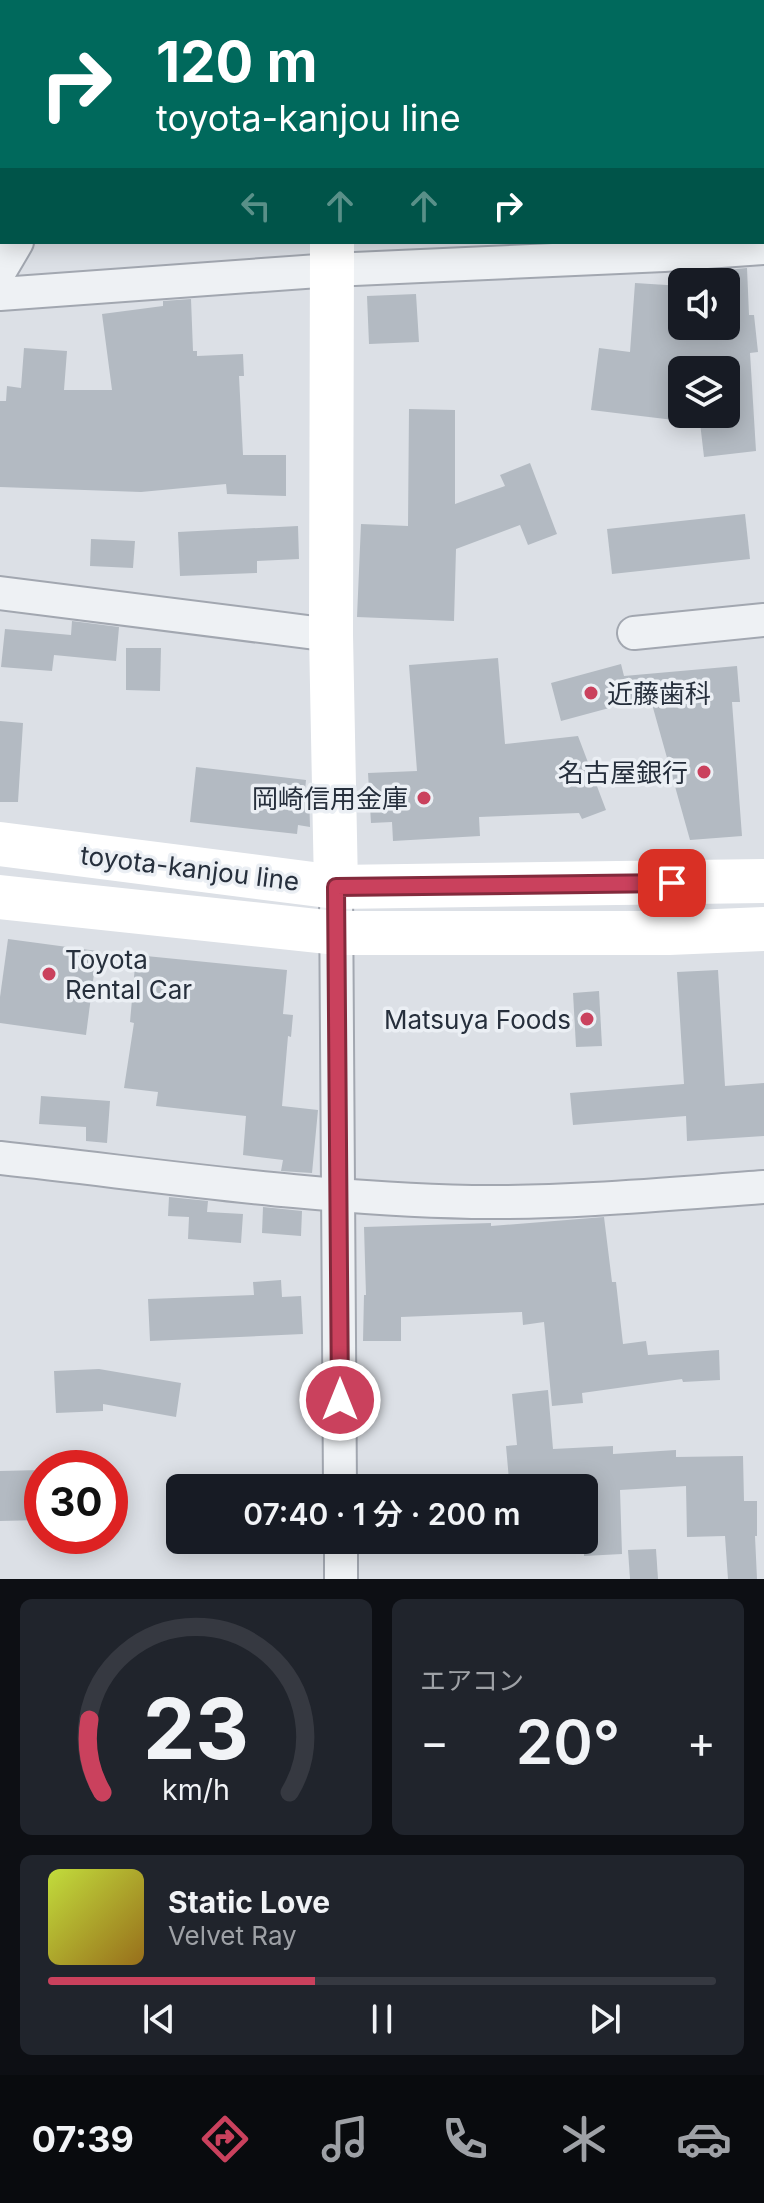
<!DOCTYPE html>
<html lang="ja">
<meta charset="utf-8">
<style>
:root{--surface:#171b24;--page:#20242c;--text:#f1f3f6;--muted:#9ea1a6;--line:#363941;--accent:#ca415d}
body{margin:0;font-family:Inter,"Noto Sans JP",sans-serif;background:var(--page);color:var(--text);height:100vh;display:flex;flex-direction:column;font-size:30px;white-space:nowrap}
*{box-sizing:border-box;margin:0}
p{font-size:26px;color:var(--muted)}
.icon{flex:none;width:44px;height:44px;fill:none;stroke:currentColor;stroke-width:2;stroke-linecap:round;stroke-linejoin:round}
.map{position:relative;height:1579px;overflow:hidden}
.details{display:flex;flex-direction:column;gap:20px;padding:20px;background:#0d0f14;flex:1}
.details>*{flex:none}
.guide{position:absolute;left:0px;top:0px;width:764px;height:244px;box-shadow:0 4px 20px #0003;background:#00695c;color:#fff;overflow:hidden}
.buttons{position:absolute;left:668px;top:268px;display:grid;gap:16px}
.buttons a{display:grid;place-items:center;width:72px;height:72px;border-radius:12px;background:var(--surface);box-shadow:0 4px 20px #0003;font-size:40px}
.speed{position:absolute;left:24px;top:1450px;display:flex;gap:16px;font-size:40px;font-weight:700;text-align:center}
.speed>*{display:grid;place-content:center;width:104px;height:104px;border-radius:50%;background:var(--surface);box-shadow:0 4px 20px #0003;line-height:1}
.speed .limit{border:12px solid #d22;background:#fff;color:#111}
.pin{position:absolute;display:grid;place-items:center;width:68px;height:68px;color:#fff;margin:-34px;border-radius:16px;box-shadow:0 4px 12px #0006}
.me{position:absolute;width:88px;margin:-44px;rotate:0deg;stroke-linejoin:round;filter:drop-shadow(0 0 6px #0008)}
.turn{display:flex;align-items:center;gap:28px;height:168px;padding:0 24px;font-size:36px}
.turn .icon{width:104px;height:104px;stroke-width:2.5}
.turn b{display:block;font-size:56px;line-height:68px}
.lanes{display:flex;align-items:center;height:76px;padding:0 24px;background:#0003;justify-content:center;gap:40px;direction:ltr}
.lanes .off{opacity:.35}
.big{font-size:60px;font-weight:600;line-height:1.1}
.details .tile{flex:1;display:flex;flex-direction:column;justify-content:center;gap:12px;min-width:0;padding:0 28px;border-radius:12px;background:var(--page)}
.details .dial{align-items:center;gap:0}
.dial svg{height:208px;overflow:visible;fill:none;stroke:var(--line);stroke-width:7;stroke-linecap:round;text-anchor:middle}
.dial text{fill:var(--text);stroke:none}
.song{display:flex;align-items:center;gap:24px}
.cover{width:96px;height:96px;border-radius:12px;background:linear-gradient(135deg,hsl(70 70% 55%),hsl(40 70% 35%))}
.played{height:8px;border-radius:4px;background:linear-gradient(90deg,var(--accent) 40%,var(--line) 40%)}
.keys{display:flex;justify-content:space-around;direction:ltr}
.heat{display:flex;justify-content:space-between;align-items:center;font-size:44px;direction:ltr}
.details .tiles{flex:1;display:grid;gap:20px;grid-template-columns:1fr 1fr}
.tile:last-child{grid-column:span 2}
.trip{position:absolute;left:166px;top:1474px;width:432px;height:80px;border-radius:12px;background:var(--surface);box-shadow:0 4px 20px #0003;font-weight:600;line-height:80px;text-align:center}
.dock{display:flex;height:128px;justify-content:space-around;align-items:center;background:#090b0e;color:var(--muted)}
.dock .icon{width:56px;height:56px}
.dock .active{color:var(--accent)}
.dock b{font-size:36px;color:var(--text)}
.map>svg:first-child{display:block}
.building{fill:#b3bac2}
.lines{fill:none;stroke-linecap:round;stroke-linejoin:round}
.street-casing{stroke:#a2a7b0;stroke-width:36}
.street{stroke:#eef1f4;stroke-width:32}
.secondary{stroke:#fff;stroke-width:44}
.route-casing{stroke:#832a3c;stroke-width:20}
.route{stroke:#ca415d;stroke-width:14}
.poi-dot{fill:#ca415d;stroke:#ebeff4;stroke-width:3}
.labels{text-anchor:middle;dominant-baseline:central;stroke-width:7;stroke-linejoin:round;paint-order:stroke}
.poi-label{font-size:26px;fill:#262f3c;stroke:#ebeff4;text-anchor:end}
.street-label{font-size:26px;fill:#262f3c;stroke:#ebeff4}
</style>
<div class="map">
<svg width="764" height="1579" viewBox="0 0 764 1579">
<rect width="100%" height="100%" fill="#dce0e6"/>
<g class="building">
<path d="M747,268L749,315H754L758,352L750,353L756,451L704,457L699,414H726V370H682V421L591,410L599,348L630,352L635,283L682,286V326H726V270Z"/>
<path d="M416,294L419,342L369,344L367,296Z"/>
<path d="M191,299L193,351H197V356L243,354L244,376H239L243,455H286V496L227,494L226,484L141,492L0,487V401H6L7,386L21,388L24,348L67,351L64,390H112L102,314L163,306V301Z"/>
<path d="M409,409L455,410V504L505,486L500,475L530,463L557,534L528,545L520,525L456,549L454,621L357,617L361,524L408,526Z"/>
<path d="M745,514L750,559L612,574L607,529Z"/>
<path d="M298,526L299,559L257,561V573L180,576L178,532Z"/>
<path d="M91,539L135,541L133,568L90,566Z"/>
<path d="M72,621L119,627L116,661L54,655L52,671L1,667L5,629L71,635Z"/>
<path d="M126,648H161L160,691L126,690Z"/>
<path d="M498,658L505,744L578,736L606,810L582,819L579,813L479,817L480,836L393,841L392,822L371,823L368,773L417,771L409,665Z"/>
<path d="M621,664L624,676L737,666L740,702H732L742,836L690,840L650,697L561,721L551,683Z"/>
<path d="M0,721L23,723L18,802H0Z"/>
<path d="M196,767L306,780L305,791L309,792L310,827L298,825L297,834L190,822Z"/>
<path d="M8,939L97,951L86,1035L0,1023V997Z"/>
<path d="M136,955L287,970L283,1014L293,1015L291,1037L288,1036L282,1106L318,1110L312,1173L281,1171L283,1160L243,1155L246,1116L156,1106L158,1092L124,1088L134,1023L130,1022Z"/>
<path d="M718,970L725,1086L764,1083V1136L687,1141L686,1116L573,1125L570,1093L684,1084L677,972Z"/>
<path d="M599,991L602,1046L576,1047L573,993Z"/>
<path d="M41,1096L110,1101L107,1143L86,1141V1127L39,1124Z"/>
<path d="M169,1197L208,1201L207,1212L243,1214L241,1243L188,1239L189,1217L168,1216Z"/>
<path d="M263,1207L302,1211L301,1236L262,1233Z"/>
<path d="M604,1217L612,1282H616L623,1344L646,1341L648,1355L719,1350L720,1380L683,1382L682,1379L582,1393L583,1403L552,1406L544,1322L523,1325L522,1312L401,1317V1341H363L364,1295H366L364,1227L491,1223V1226Z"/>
<path d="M281,1280L282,1297L301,1296L303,1334L150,1341L148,1299L254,1295L253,1282Z"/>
<path d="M99,1369L181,1383L176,1417L103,1404V1411L56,1413L54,1371Z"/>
<path d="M548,1390L553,1449L613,1446V1454L676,1450V1457L743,1456L744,1501H757V1536H755L757,1579H728L725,1536L687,1537L686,1486L620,1490L622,1554L584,1556V1488H573V1474L509,1480L506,1446L517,1445L512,1394Z"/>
<path d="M42,1470V1520L0,1521V1471Z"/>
<path d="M656,1549L658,1579H630L628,1550Z"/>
</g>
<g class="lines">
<defs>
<g id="street">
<path d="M158,2L159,0"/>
<path d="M674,2V0"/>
<path d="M0,271L17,242"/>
<path d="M0,294L332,270L664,255L764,248"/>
<path d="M0,593L331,635"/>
<path d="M634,633L764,620"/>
<path d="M336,887L340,1488"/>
<path d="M0,1158C157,1175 315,1199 472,1202C570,1203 667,1194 764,1187"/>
<path d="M341,1540V1579"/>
</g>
</defs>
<use href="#street" class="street-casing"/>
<use href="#street" class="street"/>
<g class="secondary">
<path d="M330,0V2"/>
<path d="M332,242L331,635L336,887"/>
<path d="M0,844L336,887L764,881"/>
<path d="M0,897L336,933H669L764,929"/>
</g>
</g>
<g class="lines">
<defs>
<path id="route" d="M340,1400L336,887L672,883"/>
</defs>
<use href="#route" class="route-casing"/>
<use href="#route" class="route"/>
</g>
<g class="poi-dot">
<circle cx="591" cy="693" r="8"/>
<circle cx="704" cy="772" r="8"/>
<circle cx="424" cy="798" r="8"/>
<circle cx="49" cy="974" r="8"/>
<circle cx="587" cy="1019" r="8"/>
</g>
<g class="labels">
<g class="poi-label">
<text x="607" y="693" text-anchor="start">近藤歯科</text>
<text x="688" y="772">名古屋銀行</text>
<text x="408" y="798">岡崎信用金庫</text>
<text x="65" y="959" text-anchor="start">Toyota<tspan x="65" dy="30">Rental Car</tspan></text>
<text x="571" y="1019">Matsuya Foods</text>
</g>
<g class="street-label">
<text transform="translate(190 868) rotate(7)">toyota-kanjou line</text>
</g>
</g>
</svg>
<div class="buttons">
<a><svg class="icon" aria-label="sound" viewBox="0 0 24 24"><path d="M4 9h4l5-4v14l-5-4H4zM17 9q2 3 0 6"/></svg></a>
<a><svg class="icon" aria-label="layers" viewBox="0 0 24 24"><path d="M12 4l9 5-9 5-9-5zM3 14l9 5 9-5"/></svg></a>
</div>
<div class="speed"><div class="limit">30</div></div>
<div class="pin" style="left:672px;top:883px;background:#d93025"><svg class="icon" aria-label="arrive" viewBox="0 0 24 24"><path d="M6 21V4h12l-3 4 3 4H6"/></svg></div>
<svg class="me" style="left:340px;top:1400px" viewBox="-20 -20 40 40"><circle r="17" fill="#ca415d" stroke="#fff" stroke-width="3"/><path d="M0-11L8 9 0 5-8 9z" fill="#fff"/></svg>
<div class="trip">07:40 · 1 分 · 200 m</div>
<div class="guide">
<div class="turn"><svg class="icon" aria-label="right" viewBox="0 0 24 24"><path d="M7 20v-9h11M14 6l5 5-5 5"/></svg><div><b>120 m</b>toyota-kanjou line</div></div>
<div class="lanes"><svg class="icon off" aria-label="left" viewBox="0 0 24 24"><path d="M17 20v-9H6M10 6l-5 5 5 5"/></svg><svg class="icon off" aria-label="ahead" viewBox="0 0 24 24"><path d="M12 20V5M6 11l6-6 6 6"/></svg><svg class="icon off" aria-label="ahead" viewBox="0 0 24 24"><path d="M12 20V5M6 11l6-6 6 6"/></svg><svg class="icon" aria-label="right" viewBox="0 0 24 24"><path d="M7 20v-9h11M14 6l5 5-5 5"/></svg></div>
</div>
</div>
<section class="details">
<div class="tiles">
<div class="tile dial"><svg viewBox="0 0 100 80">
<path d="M14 69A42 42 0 1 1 86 69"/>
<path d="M14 69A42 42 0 0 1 9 41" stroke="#ca415d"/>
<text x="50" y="56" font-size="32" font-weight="700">23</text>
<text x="50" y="72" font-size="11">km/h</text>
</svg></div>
<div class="tile"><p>エアコン</p>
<div class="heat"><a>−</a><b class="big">20°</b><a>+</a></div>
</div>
<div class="tile">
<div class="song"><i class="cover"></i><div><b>Static Love</b><p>Velvet Ray</p></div></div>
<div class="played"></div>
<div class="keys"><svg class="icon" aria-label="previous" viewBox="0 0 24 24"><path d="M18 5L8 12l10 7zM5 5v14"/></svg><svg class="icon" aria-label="pause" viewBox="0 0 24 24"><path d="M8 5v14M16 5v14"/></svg><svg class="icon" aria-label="next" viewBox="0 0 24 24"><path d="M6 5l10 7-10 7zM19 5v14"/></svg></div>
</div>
</div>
</section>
<nav class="dock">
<b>07:39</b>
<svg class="icon active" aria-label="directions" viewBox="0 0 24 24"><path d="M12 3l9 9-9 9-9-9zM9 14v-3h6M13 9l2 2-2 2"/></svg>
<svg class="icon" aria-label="music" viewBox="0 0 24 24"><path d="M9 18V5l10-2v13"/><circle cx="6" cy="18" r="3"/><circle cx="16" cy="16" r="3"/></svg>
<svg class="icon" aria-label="phone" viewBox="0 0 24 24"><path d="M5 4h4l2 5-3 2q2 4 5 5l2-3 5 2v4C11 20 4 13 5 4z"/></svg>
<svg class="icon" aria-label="climate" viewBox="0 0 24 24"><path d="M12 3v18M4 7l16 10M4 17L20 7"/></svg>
<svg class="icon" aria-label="car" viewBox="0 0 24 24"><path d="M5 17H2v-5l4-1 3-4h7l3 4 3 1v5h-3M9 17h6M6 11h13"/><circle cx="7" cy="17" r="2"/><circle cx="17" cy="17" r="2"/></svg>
</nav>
